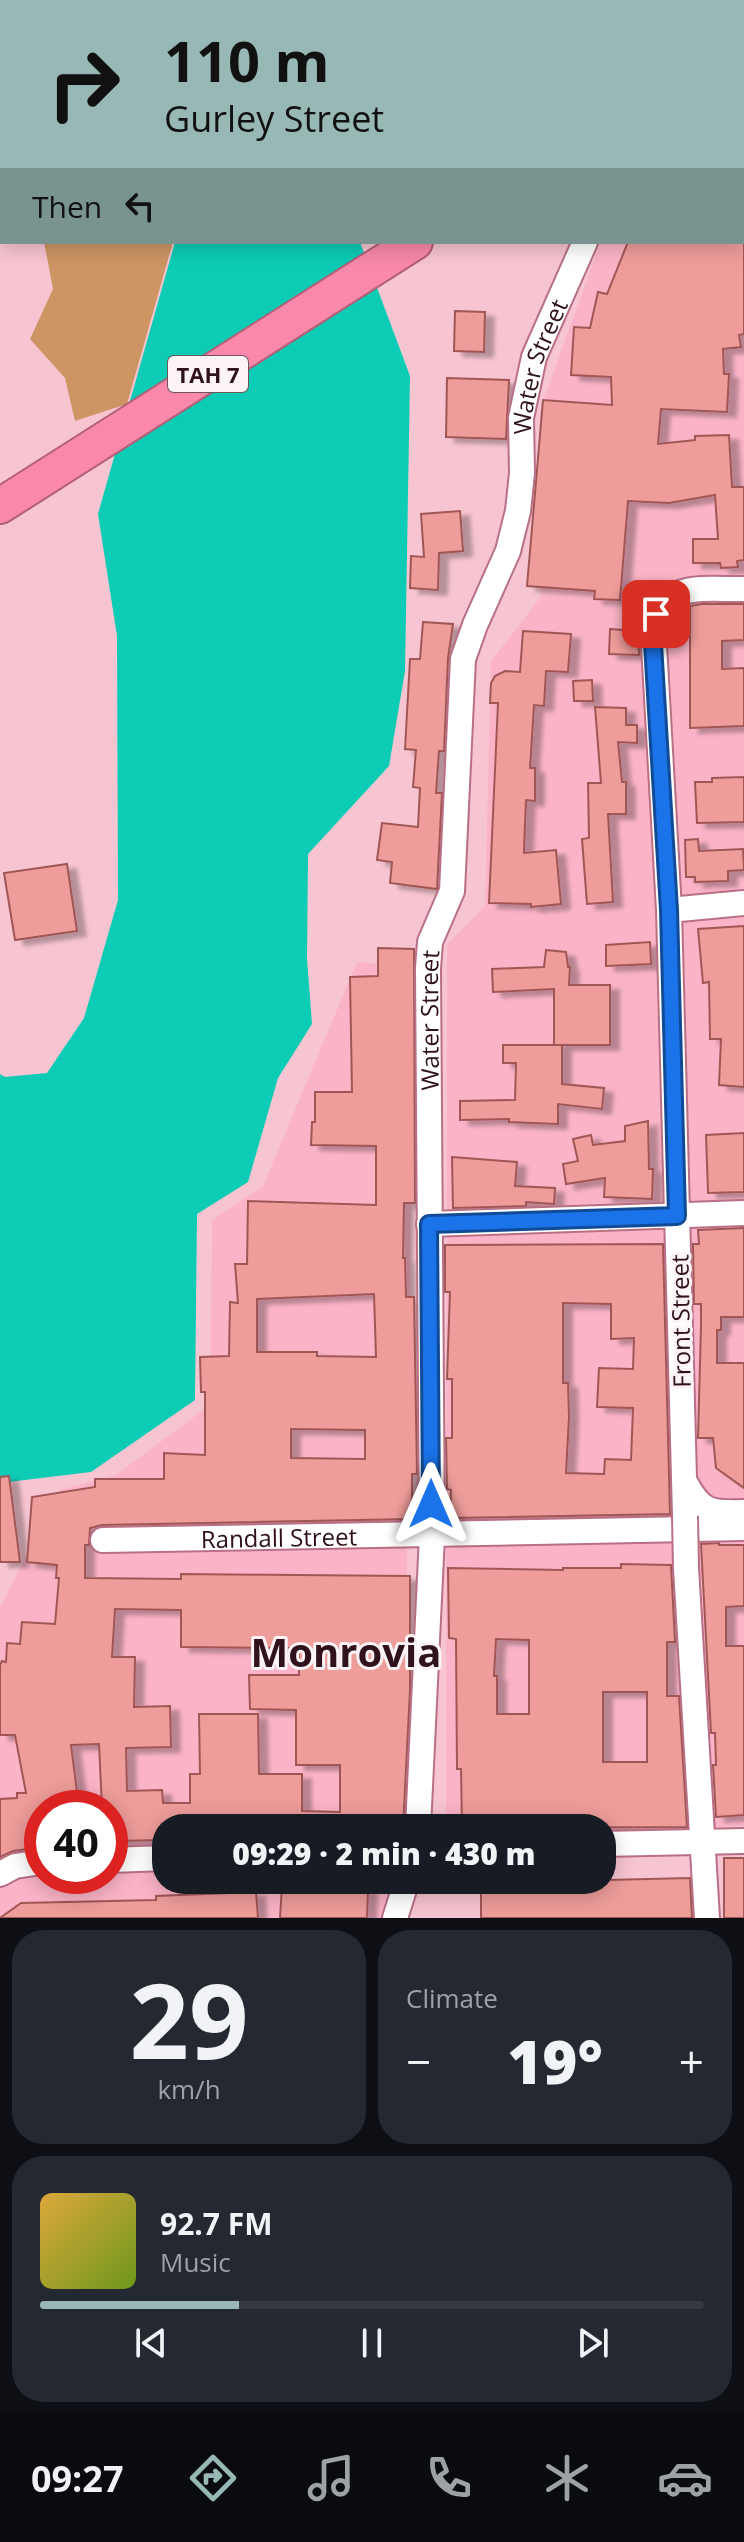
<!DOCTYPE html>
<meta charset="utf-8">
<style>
:root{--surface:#171b24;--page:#242831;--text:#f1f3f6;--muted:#9ea1a6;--line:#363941;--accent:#97b8b5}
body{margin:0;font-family:"Open Sans",sans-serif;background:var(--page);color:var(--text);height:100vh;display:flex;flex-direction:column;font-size:30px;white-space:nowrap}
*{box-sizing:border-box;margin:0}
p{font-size:26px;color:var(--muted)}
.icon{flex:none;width:44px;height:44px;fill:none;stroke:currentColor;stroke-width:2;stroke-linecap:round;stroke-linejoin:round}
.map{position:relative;height:1918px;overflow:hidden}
.drawer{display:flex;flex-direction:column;gap:12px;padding:12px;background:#0d0f14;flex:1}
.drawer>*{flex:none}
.top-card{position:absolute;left:0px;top:0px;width:744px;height:244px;box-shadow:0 4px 20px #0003;background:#97b8b5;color:#111;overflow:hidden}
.speed{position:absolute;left:24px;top:1790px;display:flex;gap:16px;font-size:40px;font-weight:700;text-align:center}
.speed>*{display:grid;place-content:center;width:104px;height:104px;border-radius:50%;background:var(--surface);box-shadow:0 4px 20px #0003;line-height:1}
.speed .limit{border:12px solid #d22;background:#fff;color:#111}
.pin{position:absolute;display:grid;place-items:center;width:68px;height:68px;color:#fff;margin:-34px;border-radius:16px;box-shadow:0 4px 12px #0006}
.me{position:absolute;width:88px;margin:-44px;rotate:0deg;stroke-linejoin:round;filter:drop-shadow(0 0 6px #0008)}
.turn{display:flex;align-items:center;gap:28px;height:168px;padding:0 32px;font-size:36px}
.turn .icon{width:104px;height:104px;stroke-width:2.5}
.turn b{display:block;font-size:56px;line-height:68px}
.then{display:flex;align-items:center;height:76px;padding:0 32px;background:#0003;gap:16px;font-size:30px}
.big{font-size:60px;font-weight:800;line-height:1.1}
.drawer .widget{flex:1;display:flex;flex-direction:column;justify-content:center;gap:12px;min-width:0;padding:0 28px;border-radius:32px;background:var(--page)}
.drawer .dial{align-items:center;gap:0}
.dial b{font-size:104px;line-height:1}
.song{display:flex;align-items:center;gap:24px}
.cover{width:96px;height:96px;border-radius:12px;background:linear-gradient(135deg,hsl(40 70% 55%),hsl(80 70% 35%))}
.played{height:8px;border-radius:4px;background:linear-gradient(90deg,var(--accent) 30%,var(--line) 30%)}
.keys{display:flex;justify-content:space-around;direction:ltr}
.heat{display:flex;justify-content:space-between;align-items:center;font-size:44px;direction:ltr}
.drawer .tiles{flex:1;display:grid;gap:12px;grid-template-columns:1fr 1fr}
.widget:last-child{grid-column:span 2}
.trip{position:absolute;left:152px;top:1814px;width:464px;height:80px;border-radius:32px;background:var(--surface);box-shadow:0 4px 20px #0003;font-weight:800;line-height:80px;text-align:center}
.tab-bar{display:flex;height:128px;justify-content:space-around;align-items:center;background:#090b0e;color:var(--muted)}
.tab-bar .icon{width:56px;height:56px}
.tab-bar .selected{color:var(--accent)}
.tab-bar b{font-size:36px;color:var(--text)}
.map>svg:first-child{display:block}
.built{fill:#fbb4c7;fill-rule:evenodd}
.green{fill:#cd9563}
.water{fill:#0cccb6}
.building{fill:#ee9d9a;stroke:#a15756;stroke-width:2;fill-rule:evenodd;filter:url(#shadow)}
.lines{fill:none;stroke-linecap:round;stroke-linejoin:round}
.minor-casing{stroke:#b96f84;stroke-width:28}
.highway-casing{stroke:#b25f78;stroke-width:38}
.minor{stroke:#fff;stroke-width:24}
.highway{stroke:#f988aa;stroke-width:34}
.minor-bridge-casing{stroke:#b96f84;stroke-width:28;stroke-linecap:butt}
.minor-bridge{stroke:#fff;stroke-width:24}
.route-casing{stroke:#114b97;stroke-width:20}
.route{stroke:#1a73e8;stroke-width:14}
.labels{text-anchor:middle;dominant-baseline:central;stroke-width:6;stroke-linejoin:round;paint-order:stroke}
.shield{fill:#fbf3f5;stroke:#6c565c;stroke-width:2}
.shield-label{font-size:22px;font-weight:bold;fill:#2f121b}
.street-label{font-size:24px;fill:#2f121b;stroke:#fbf3f5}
.town-label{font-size:40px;font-weight:bold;fill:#2f121b;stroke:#fbf3f5}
</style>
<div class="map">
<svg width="744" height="1918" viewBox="0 0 744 1918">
<defs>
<filter id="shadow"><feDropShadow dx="9" dy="5" stdDeviation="2" flood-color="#0004"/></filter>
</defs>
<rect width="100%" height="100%" fill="#f7c5d1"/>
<g class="built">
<path d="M744,133V1826L602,1831V1828H446L447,944L485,906L491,661L541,597L540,410L600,243L742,242Z"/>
<path d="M357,962L414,967L404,1828H166V1880H391L381,1918H0V1607L59,1490L116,1475L210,1405L212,1220L263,1186ZM42,1808H110V1876H42Z"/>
</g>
<path class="green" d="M44,242H173L127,404L75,421L65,378L30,339L53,289Z"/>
<path class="water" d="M175,242H360L410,376L405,671L389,766L308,854L307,959L312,1024L278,1078L248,1182L197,1214L195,1400L91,1472L0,1483V1074L5,1077L47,1073L84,1018L118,900L117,636L98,514Z"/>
<g class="building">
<path d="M628,242H744V334L739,335L741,347L723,349L724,374H729L727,412L661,409L658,444L695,440V436L729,435L732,487H744V560L737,561L738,567L721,568L720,563H693V539H718L715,495L669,503L628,501L620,600L594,599L595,591L527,586L543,400L612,405L611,377L571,375L574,327L590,328L598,292L607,294Z"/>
<path d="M455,311L485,312L484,352L454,351Z"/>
<path d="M447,378L509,380L506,439L446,437Z"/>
<path d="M460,511L463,551L439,553L438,590L410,588L411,556L424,557L421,514Z"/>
<path d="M702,604H744V640L722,641V669L744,668V726L690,728V606Z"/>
<path d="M423,622L453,624L448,658L444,751H439L436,793H442L437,889L390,883L392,862L377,860L382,823L418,827L420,788L413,787L416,750L405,749L410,659H420Z"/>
<path d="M610,629L638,631L639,655L609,654Z"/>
<path d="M523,631L571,634L568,672L546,671L544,706L534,705L530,768H535V801L526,800L524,849V853L556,850L561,904L531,907V904L489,903L498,703H490L491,683L495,676L505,671L520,672Z"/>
<path d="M592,680L593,701H574L573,681Z"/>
<path d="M595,707L626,708V725H637V743L618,742L622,782H626V814H608L613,902L587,904L582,839L589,838L588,783H601Z"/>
<path d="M744,777V822L697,823L695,782H712V778Z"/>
<path d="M698,839L699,851L743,849L744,870L728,871V881L695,882V877H686L685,840Z"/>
<path d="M67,864L77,931L15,940L4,873Z"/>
<path d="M744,926V1087L719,1085L721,1039H710L709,982L703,983L698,929Z"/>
<path d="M650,942L651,964L606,966V945Z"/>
<path d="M378,948L414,949L415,1203H404L403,1258H405L406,1297H414L417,1474H412V1519L102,1525L90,1528L89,1545H85V1578L181,1579V1574L410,1576V1690L403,1828H164V1840L110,1841V1808H102L99,1744L71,1745L79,1808H42V1847L13,1851L0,1857V1799L17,1798V1793H26L15,1735H0V1665L2,1661L6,1662L7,1643L20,1644L22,1622L55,1624L59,1578H56L57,1565L27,1562L32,1497L95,1487V1479H164V1453L205,1455V1392H201L200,1357L229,1356L230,1302L238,1303L235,1264H247L248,1201L376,1205V1146L311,1145L312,1122H315V1092H352L350,977L378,976ZM374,1294L376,1357L317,1356V1352H257V1299ZM291,1429L365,1430V1459L291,1458ZM115,1609L181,1610V1647L299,1648V1675H249L250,1709L296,1710V1765H340V1812L302,1811V1774H259L258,1714H199L200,1774H190V1803H163L162,1790L127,1791L126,1748L171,1747L170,1706L134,1707L135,1657H112Z"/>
<path d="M546,950L566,952L568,967H570L569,985H610V1045H554V989L493,992L492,969L544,967Z"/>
<path d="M503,1045H562V1084L604,1088L602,1109L558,1104V1124L509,1122V1119L460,1120V1101L515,1100L516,1063H503Z"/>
<path d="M648,1121L649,1169H653L652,1199L604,1197L605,1178L566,1184L563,1164L578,1161L573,1139L591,1135L593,1145L625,1141V1126Z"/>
<path d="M744,1133V1192L708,1193L706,1135Z"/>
<path d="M452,1157L517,1162L515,1186L555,1188L554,1204L526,1202V1206L453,1208Z"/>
<path d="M744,1228V1317H721V1330H717V1363H744V1488L716,1468L713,1438H698L701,1326V1304H694L693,1244H699L698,1230Z"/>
<path d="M663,1244L670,1514L450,1518L451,1490L447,1489L446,1438H452V1379H447L450,1292H445V1245ZM563,1303L611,1304V1339L634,1338L633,1369L599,1368L597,1407L633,1408L631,1460L605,1459L604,1474L566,1473L569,1417L568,1383H563Z"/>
<path d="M9,1476L20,1562H0V1477Z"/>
<path d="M719,1543V1545H744V1606L726,1607V1646H744V1815L716,1817L713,1765H716L715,1733H711L701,1544Z"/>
<path d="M621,1564L671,1565L675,1642H667V1696H679L687,1827L462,1828L461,1769H457L456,1639L449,1638L448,1568L563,1570V1568H621ZM496,1639L529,1640V1714H497V1676H494ZM603,1692H647V1762H603Z"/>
<rect x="724" y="1858" width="20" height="60"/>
<path d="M690,1878L692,1918H481V1883Z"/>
<path d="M282,1885L368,1889L367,1918H280Z"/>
<path d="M256,1892L258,1918H0L21,1903L156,1900V1896Z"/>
</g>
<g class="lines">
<defs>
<g id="minor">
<path d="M645,2L647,0"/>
<path d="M742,104L744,102"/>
<path d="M669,910L744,903"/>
<path d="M429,1224L744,1213"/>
<path d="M685,1482C701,1513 711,1513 744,1512"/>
<path d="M685,1516L669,910L653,627C663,580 706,590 744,589"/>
<path id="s1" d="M103,1540L744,1528"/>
<path d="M686,1568L707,1918"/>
<path id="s2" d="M418,1828L432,1536L428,968L430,942L452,891L463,659L475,625L508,551L518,511L522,473L521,418L534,357L585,242"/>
<path d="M602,1844L744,1841"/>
<path d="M110,1860L166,1858"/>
<path d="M0,1874L15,1866L42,1862"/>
<path d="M395,1918L407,1880"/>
</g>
<g id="highway">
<path d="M742,44L744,42"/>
<path d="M0,506L415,242"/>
</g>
</defs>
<use href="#minor" class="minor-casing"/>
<use href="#highway" class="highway-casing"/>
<use href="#minor" class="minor"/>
<use href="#highway" class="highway"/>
<defs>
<path id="minor-bridge" d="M685,1516L686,1568"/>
</defs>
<use href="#minor-bridge" class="minor-bridge-casing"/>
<use href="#minor-bridge" class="minor-bridge"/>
</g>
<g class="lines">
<defs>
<path id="route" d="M431,1504L429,1224L677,1216L669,910L653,644L656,614"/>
</defs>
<use href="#route" class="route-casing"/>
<use href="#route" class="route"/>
</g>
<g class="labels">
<rect class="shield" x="168" y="356" width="80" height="36" rx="6"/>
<g class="shield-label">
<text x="208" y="374">TAH 7</text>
</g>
<g class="street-label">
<text stroke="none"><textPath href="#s2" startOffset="1480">Water Street</textPath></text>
<text stroke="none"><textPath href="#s2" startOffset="808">Water Street</textPath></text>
<text transform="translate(680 1321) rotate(-91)">Front Street</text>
<text stroke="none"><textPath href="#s1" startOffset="176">Randall Street</textPath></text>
</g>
<g class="town-label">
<text x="346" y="1651">Monrovia</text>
</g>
</g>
</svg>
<div class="speed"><div class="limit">40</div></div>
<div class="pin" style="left:656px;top:614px;background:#d93025"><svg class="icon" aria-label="arrive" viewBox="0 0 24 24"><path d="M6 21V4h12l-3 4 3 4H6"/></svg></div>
<svg class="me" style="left:431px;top:1504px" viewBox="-20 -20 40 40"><path d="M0-17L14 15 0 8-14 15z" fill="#1a73e8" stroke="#fff" stroke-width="4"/></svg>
<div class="trip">09:29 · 2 min · 430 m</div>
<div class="top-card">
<div class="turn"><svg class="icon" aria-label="right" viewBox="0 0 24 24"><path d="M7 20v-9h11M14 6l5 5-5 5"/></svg><div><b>110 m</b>Gurley Street</div></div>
<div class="then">Then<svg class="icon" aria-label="left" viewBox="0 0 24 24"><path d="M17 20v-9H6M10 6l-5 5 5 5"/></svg></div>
</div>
</div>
<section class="drawer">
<div class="tiles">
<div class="widget dial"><b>29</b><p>km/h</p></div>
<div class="widget"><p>Climate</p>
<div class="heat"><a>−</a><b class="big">19°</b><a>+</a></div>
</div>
<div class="widget">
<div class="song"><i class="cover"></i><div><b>92.7 FM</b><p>Music</p></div></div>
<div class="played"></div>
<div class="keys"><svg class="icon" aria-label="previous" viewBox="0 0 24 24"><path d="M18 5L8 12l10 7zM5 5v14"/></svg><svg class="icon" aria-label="pause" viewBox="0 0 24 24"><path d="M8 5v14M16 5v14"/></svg><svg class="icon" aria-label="next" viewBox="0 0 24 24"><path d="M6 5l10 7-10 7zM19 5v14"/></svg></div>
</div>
</div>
</section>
<nav class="tab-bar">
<b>09:27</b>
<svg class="icon selected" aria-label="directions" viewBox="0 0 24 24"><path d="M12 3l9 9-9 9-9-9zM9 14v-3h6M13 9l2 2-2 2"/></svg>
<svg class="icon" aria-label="music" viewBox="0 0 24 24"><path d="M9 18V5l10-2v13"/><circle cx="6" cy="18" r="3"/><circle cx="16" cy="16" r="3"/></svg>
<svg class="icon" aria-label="phone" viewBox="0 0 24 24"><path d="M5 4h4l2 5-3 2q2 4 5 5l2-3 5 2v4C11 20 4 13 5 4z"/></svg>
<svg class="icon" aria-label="climate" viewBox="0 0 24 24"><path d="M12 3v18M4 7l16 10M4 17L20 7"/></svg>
<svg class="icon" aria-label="car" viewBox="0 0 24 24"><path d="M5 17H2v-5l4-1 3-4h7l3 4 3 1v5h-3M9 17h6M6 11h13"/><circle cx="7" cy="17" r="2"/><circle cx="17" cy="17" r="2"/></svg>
</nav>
